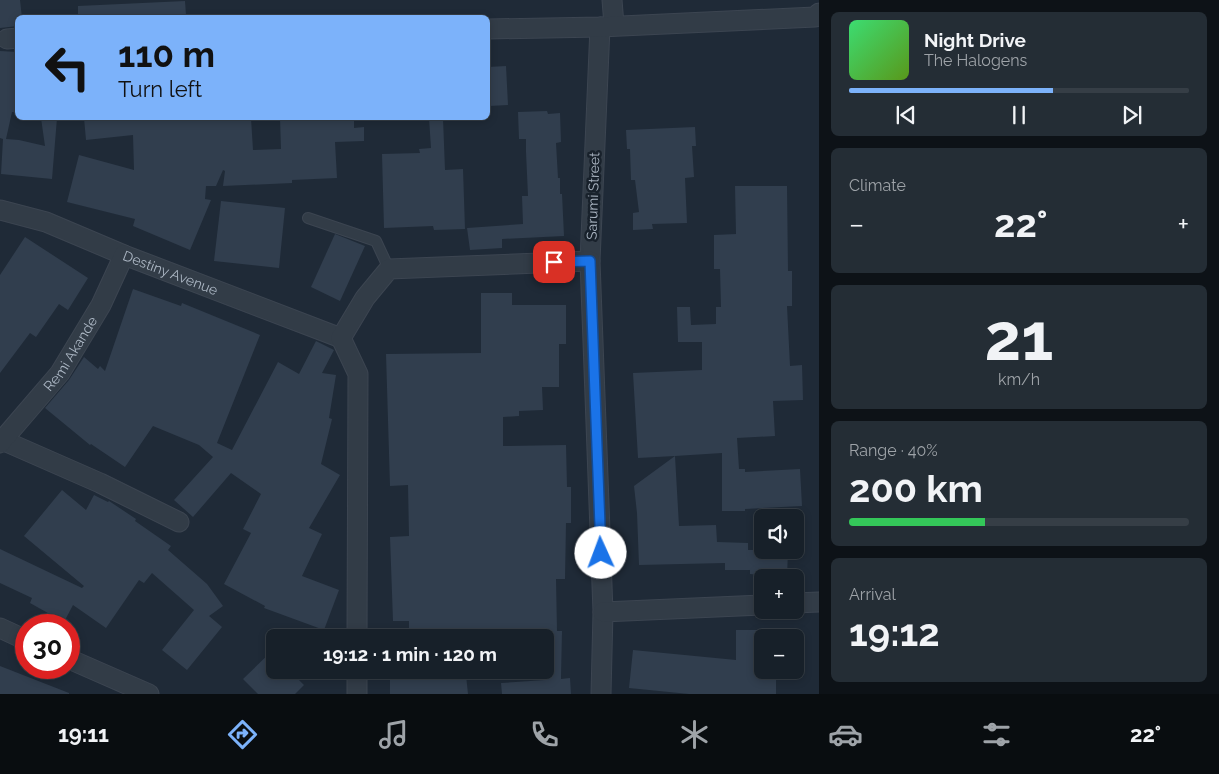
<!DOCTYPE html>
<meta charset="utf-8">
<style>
:root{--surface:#172029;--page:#242d35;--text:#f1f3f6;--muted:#9ea3a8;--line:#363e46;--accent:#7cb2fa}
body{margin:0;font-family:Raleway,sans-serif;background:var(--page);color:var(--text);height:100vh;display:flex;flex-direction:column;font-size:19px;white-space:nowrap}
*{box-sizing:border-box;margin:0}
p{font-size:16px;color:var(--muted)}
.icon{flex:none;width:28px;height:28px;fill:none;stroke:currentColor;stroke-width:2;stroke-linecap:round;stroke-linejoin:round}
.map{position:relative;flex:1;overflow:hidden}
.details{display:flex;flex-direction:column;gap:12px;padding:12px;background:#0d1217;width:400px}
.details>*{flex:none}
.banner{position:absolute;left:15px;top:15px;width:475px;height:105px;border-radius:8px;box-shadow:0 2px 8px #0003,0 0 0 1px var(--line);background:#7cb2fa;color:#111;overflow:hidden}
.tools{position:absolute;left:754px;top:509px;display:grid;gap:10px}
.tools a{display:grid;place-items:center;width:50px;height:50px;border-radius:8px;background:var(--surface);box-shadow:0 2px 8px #0003,0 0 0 1px var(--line);font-size:25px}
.speed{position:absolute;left:15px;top:614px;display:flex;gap:10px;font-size:25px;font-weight:700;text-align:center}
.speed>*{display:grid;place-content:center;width:65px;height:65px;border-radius:50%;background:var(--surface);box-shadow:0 2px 8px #0003,0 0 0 1px var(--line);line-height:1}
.speed .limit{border:8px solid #d22;background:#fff;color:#111}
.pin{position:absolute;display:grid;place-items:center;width:42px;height:42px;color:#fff;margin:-21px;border-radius:10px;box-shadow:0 2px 8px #0006}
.me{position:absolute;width:55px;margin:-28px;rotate:358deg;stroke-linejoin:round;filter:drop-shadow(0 0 4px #0008)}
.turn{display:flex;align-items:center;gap:18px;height:105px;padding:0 20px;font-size:22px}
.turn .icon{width:65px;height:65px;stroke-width:2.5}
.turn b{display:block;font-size:35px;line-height:42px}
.big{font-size:38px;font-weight:700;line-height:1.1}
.details .tile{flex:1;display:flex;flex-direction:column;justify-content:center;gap:8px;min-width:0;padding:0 18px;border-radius:8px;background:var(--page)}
.details .dial{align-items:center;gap:0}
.dial b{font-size:65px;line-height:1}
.song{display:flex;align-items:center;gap:15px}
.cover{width:60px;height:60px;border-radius:8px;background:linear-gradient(135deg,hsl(140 70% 55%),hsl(90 70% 35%))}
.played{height:5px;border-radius:2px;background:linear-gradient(90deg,var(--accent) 60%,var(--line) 60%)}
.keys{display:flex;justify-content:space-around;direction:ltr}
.heat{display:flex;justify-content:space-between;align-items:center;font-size:28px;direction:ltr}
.charge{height:8px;border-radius:4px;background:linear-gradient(90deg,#34c759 40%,var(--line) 0)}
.trip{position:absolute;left:266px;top:629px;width:288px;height:50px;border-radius:8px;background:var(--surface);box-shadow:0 2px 8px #0003,0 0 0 1px var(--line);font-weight:700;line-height:50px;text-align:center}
.tab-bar{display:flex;height:80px;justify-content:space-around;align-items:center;background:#090d10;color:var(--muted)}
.tab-bar .icon{width:35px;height:35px}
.tab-bar .current{color:var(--accent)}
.tab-bar b{font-size:22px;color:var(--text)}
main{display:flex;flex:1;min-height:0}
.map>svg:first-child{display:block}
.building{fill:#313e4e}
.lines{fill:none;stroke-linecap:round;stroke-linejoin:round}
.lane-casing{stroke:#3c4551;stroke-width:12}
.street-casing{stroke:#3c4551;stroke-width:21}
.lane{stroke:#323c47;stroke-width:10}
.street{stroke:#323c47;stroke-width:19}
.route-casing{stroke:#114b97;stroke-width:12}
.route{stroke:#1a73e8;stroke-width:9}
.labels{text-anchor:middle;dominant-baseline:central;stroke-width:5;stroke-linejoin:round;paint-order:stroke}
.street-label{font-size:14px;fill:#acb7c4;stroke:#18212b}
</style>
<main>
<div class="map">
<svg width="819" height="694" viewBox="0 0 819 694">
<rect width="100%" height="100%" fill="#1f2a37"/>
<g class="building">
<path d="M0,0H20L22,18H18V26L0,28Z"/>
<path d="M185,1L186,15L78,18V6Z"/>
<path d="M0,51L18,52V113L12,112L6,139L19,140L45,146L41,118H57L52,179L1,174L3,139L0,138Z"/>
<path d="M506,66L508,105L489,106L488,67Z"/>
<path d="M547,111L548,114L560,113L561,142L556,143L558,178H560V194H562L564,236L502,239V248L470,250L467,228L523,224L522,196H528L526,152V139H519L518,112Z"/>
<path d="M84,118H178V121L251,118L253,150L281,149L280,118H354V128L364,127V141L335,142L337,178L292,180V183L223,186L225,171L223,170L216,186H206L205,199L211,200L190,250L133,226L135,219L67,202L79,155L134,170L133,135L86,140Z"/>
<path d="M429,118H443L445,170L463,169L465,229L434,230L433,226L384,228L382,154L420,153L419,149L431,148Z"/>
<path d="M695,127L696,146H692L694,177L685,178L687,223L652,224L653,229L633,230V213L639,212L635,180H631L630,149H627L626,130Z"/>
<path d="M735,186H787L788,271H792V306H787L790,366L802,365L803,400L773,401L775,436L737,438L739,469H745V472L800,469L802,506L745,509V511H722V453L675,456L679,526L716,525L717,542L748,543V550H788L787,577L750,574V570H725V563L639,565L637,513L634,486L675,456L638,458L633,373L702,370V342H678L677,307H690L691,325L716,324V307H721L720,269H714V235L736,234Z"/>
<path d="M221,201L285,208L279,268L214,261Z"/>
<path d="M335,234L365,246L340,301L311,287Z"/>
<path d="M25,237L88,278L68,310L59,304L36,337L30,333L0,373V275Z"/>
<path d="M133,289L181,306L182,303L260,335L217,443L232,450L278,362L299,374L316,341L334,350L322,373L336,375L329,418L332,419L321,464L340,475L309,528L322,534L302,576L339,590L324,630L264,608L265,606L224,584L251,533L243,529L261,494L231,473L193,517L174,500L213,457L199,445L153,426L125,467L91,444L90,445L45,408L69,380L84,357L98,369L100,366L105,371Z"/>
<path d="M481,293H512V305H566V344H559V387H542L543,410L519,411V416L503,417V446L566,445L567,487H571V523H566L565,579H556L557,631H562L561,679L570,678L571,694H502L501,683L545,680V638H409V621H393L390,537L409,536L408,485L390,486L386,354L481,353Z"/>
<path d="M62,490L86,510L94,495L108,502L109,501L136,519L135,521L171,546L168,550L207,584L223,606L209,616L222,627L187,670L162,650L194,610L152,573L144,583L139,580L106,628L73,605L64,622L30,603L32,598L0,583V549L82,588L84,586L24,536Z"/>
<path d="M736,630H762V670H776V694H689L629,688L633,650L736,660Z"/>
<path d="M275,648V670H289L304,685L295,694H258L243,679Z"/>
<path d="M0,666L69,693V694H0Z"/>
<path d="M466,675L468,694H390V679Z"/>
</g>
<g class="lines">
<defs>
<path id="lane" d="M308,218L376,241L389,269"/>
<g id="street">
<path d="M612,0L614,25"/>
<path d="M600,27L590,261L603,612L601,694"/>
<path d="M488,29L600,27L815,17L819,13"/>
<path d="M7,39L18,38"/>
<path id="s1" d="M0,210L46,222L124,255L341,338"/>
<path d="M2,440L100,483L179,522"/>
<path id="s2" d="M0,443L60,373L101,305L124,255"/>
<path d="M795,603L819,602"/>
<path d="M603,612L762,605"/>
<path d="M0,628L26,640"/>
<path d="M357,638L358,374L341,338L365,298L389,269L590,261"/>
<path d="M69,659L149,694"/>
<path d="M357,694V670"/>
</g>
</defs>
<use href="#lane" class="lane-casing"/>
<use href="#street" class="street-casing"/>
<use href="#lane" class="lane"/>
<use href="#street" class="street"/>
</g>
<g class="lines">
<defs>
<path id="route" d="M554,262L590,261L601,553"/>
</defs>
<use href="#route" class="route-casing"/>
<use href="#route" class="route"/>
</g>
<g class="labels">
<g class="street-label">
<text transform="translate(593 196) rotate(-88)">Sarumi Street</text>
<text stroke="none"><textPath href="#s1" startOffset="182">Destiny Avenue</textPath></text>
<text stroke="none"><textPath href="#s2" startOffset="114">Remi Akande</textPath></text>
</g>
</g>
</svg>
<div class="tools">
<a><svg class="icon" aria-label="sound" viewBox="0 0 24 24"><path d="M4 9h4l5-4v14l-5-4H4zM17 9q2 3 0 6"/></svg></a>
<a>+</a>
<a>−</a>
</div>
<div class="speed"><div class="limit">30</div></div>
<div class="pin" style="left:554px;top:262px;background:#d93025"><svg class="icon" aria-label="arrive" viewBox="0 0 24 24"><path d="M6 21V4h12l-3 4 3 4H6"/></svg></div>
<svg class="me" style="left:601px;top:553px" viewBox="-20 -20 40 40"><circle r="19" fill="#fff"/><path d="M0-13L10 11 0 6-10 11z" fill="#1a73e8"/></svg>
<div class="trip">19:12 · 1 min · 120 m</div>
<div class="banner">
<div class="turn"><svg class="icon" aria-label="left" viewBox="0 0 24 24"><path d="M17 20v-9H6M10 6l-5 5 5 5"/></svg><div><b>110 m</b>Turn left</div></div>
</div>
</div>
<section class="details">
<div class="tile">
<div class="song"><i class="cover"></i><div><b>Night Drive</b><p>The Halogens</p></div></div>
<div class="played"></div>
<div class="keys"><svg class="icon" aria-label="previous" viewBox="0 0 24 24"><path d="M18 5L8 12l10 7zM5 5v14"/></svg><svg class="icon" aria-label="pause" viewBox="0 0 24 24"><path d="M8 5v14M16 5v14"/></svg><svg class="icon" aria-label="next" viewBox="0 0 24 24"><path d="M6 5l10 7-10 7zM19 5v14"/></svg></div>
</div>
<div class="tile"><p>Climate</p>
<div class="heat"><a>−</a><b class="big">22°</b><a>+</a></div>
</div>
<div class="tile dial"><b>21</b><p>km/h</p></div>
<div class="tile"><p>Range · 40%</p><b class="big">200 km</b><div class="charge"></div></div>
<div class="tile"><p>Arrival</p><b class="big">19:12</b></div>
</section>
</main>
<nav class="tab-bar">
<b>19:11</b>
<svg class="icon current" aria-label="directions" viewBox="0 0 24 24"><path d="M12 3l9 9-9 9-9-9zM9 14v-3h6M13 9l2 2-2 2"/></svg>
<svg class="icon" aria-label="music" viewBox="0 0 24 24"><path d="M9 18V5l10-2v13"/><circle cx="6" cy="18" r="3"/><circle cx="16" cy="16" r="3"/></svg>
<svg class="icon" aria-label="phone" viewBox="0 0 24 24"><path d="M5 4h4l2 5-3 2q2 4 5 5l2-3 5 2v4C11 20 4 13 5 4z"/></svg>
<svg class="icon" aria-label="climate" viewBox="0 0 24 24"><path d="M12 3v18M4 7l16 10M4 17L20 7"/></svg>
<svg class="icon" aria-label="car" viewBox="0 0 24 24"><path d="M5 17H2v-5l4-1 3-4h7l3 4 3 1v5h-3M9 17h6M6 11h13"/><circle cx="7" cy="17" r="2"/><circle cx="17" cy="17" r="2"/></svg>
<svg class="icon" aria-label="filters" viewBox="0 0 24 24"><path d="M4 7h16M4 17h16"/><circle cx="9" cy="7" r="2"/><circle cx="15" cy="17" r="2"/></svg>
<b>22°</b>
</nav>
